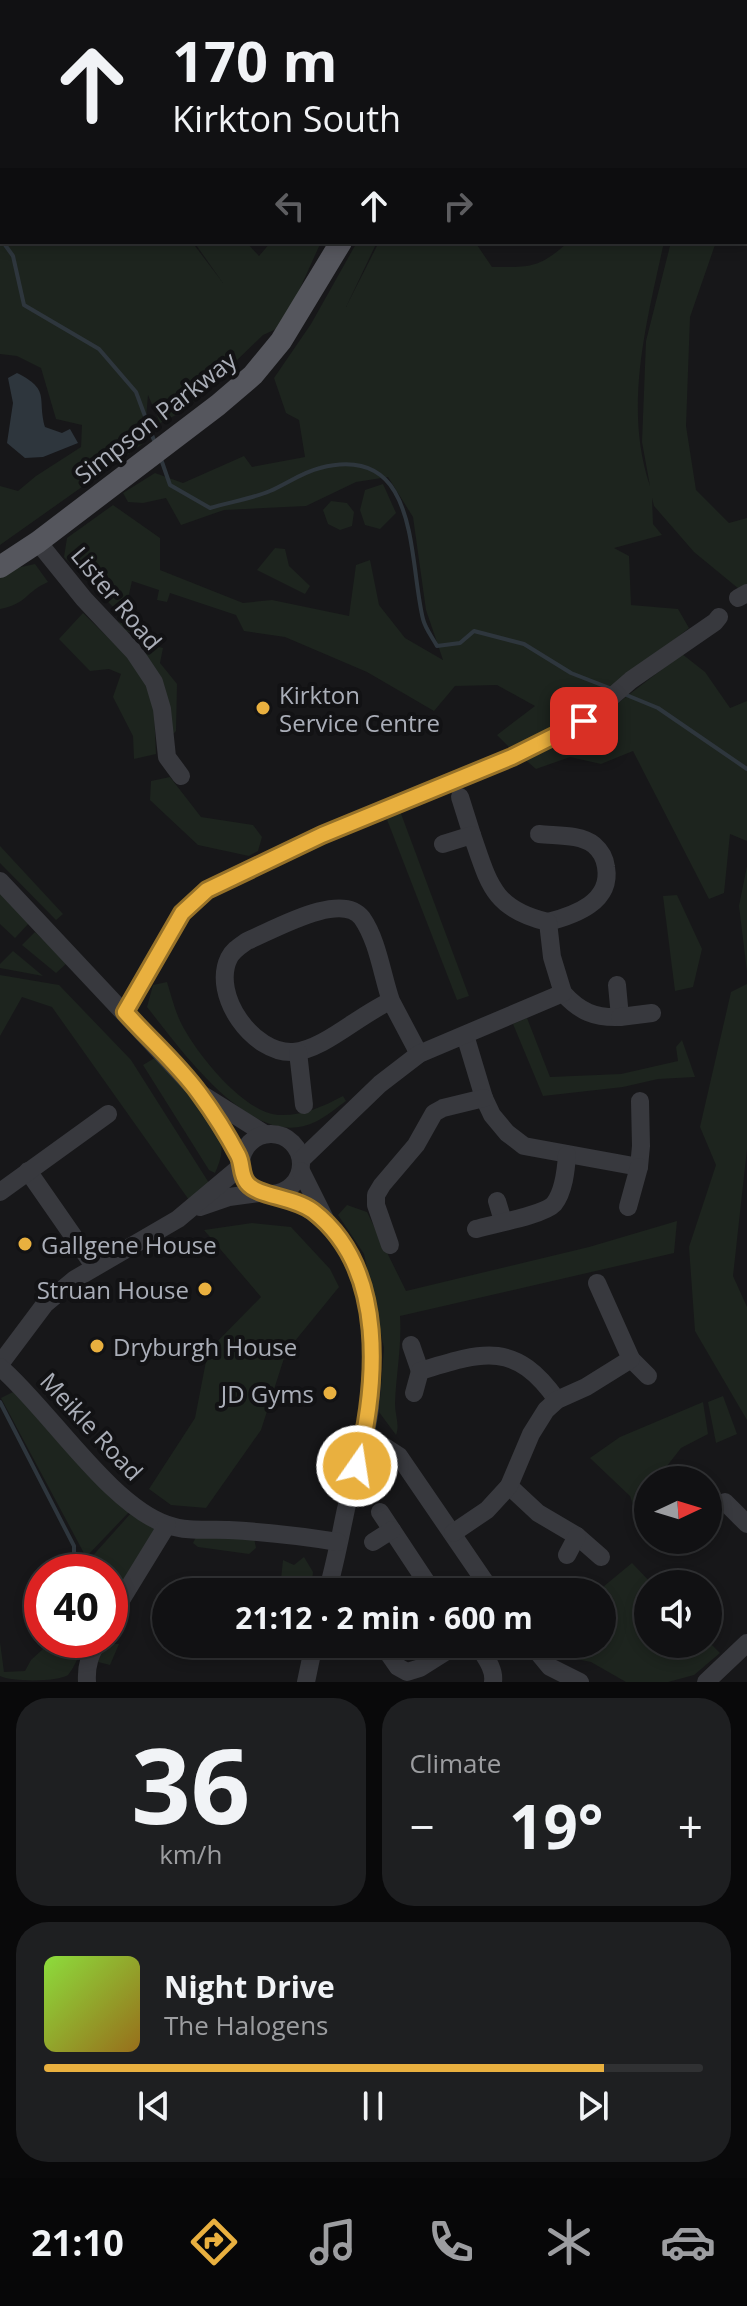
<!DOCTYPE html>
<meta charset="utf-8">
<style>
:root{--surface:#111113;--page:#1e1f21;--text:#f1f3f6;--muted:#9c9da0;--line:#303133;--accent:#e9b03f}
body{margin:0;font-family:"Open Sans",sans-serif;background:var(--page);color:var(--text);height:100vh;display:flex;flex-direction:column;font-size:30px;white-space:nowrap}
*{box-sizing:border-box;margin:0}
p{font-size:26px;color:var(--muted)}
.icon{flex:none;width:44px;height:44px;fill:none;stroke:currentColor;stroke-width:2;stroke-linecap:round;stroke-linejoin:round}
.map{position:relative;height:1682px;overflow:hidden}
.details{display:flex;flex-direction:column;gap:16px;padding:16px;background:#09090a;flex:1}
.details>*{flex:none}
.hud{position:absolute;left:0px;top:0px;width:748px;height:244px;box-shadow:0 4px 12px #0003,0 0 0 2px var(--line);background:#111113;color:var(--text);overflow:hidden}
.needle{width:52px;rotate:86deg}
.controls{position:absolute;left:634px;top:1466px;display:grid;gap:16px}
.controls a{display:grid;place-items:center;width:88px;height:88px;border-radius:50%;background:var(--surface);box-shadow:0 4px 12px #0003,0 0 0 2px var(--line);font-size:40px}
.speed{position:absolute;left:24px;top:1554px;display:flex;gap:16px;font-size:40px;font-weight:700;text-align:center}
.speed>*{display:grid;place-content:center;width:104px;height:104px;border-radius:50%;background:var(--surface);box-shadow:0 4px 12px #0003,0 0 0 2px var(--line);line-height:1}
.speed .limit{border:12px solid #d22;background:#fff;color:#111}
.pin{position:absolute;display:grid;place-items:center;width:68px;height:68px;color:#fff;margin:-34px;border-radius:16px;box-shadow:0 4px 12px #0006}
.me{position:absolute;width:88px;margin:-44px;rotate:13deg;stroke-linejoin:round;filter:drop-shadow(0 0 6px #0008)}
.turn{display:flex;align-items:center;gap:28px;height:168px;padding:0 40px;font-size:36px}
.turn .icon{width:104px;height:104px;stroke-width:2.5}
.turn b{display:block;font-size:56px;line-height:68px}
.lanes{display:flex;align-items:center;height:76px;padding:0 40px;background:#0003;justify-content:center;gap:40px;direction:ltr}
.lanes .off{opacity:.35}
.big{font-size:60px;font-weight:700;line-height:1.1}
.details .tile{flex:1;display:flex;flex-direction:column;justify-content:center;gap:12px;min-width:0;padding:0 28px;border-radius:32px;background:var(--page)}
.details .dial{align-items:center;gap:0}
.dial b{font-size:104px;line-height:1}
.song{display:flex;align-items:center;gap:24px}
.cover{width:96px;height:96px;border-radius:12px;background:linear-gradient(135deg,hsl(90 70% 55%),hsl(40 70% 35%))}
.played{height:8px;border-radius:4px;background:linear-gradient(90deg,var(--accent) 85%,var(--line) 85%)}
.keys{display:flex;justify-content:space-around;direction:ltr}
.heat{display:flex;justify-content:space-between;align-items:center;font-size:44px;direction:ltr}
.details .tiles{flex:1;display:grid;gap:16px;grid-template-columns:1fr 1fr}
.tile:last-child{grid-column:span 2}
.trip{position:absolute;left:152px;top:1578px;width:464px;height:80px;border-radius:40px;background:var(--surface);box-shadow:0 4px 12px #0003,0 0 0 2px var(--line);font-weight:700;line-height:80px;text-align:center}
.menu{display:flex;height:128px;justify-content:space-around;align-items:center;background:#070708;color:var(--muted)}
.menu .icon{width:56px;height:56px}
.menu .on{color:var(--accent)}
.menu b{font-size:36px;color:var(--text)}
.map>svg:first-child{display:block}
.green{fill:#1d241e}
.water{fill:#2e363d}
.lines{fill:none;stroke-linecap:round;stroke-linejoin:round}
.stream{stroke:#2e363d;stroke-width:4}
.minor{stroke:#38393e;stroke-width:18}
.major{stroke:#55565d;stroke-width:22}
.route-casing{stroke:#977229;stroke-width:20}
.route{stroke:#e9b03f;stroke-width:14}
.poi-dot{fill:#e9b03f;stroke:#121214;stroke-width:3}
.labels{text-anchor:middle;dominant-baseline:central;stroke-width:8;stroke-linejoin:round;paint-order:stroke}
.street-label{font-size:24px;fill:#aaaeb8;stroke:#121214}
.poi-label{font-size:24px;fill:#aaaeb8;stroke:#121214;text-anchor:start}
</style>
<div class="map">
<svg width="747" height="1682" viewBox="0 0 747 1682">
<rect width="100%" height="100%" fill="#171719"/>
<g class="green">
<path d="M0,0L53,2H2V72Z"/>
<path d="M0,72L2,242H192L223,283L194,242H246L259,256L271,242H321L283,326L263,335L184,411L160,423L148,395L144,443L0,545V486L18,491L36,476L81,447L82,425L56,419L41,368L17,356L0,354Z"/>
<path d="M357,242H377L346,307L379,242H475L492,267C529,267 539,269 568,242H664C647,321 623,407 650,486L642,442L646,341L671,242H716L690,317L686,426L696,490L729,523L747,518V586L739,589L694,552L654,506L652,498L653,524L662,535L614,548L629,556L631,605L678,609L689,628L571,722L509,747L497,735L535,706L497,685L455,686L434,711L367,672L285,637L244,631L236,615L170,593L167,602L157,600L159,590L132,581L124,616L148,623L145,633L122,631L114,608L64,557L67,538L113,505L160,538V570L243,603L272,600L349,616L356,565L370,560L379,605L405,638L443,660L426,610L413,517L388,477L356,482L306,506L224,510L181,525L166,498L143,503L128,502L123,493L155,473L183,483L244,456L252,467L305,457L299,420L286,413L274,378L311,324Z"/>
<path d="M383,484L396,513L380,529L365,525L360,510L365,490Z"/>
<path d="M331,501L347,503L354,512L352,526L340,530L328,524L323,510Z"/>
<path d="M275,548L285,549L289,566L310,586L305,594L257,570Z"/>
<path d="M35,564L48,582C25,592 27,604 0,609V577L12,569Z"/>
<path d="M83,613L140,669L154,708L156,754L134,759L133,736L113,697L121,674L109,669L90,671L59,639Z"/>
<path d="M154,646L163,648L160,663L177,684L176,731L171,736L142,654Z"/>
<path d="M682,654L705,672L730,708L747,701V841L730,834L724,893L709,899L633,751L601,764L570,757L536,769L521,756L596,720Z"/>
<path d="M170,777L201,817L253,825L262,837L258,851L249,856L198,845L150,800L151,781Z"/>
<path d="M400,811L469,996L457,1000L386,817Z"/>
<path d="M0,846L63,914L56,920L0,863Z"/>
<path d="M747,866V972L739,906Z"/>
<path d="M0,892L29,923L15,938L0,924Z"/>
<path d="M677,895L702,949L693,987L675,991L663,896Z"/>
<path d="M35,932L67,963L56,973L22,945Z"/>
<path d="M13,951L43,976L0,968V964Z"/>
<path d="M0,975L59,985L131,1060L209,1183L189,1200L52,1007L22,997L0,1036Z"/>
<path d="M167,982C171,995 175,1011 181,1023C196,1053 243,1112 278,1115C303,1116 322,1107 343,1096L346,1101C336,1108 326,1117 315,1122C252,1153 180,1048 147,1007L153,985Z"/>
<path d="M747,984V1149L733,1276L747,1307V1420L695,1331L689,1247L716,1165L700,1127L731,992Z"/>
<path d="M527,1018L550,1077L621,1074L678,1061L676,1047L682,1040L695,1077L658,1079L623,1087L543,1096L513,1024Z"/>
<path d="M158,1056C174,1075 217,1121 221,1143C223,1154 219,1164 215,1173L209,1170L143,1065Z"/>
<path d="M347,1205L367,1212L406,1291L589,1247L677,1221L674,1253L400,1316C402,1346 396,1374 395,1404C395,1415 400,1425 396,1435L379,1412L384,1348L364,1254L338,1215Z"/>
<path d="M252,1223L291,1227L330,1269L339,1287L286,1352L261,1430L206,1508L171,1505L149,1489L195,1418L208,1351L261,1297L204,1230Z"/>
<path d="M13,1392L129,1512L86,1557L1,1398Z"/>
<path d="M723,1396L737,1434L716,1443L708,1402Z"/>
<path d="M703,1402L708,1434L681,1448L656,1480H648V1538L645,1540L630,1496L590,1458L620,1437Z"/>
<path d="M132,1512L160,1530L110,1605V1572H80V1570Z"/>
<path d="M196,1537L254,1538L256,1548L249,1554L198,1547L193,1543Z"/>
<path d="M304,1557L313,1572L311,1591L292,1592L291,1586L281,1579L283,1560L294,1565Z"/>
<path d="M632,1563L652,1584H648V1644H708V1641L720,1653L694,1675L668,1682H626L591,1662L562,1656L551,1644H602V1592H597Z"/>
<path d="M53,1640H85C80,1651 76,1666 68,1675C58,1682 12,1682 0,1676V1642L4,1672L25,1671L31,1660Z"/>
<path d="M103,1644H119L110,1665L98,1662Z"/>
</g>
<path class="water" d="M17,373C51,390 37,398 45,427L62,433L70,429L78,443L43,457L25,458L7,443L13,403L8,378Z"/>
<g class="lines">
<g class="stream">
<path d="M3,242L13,256L24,305L99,349L136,392L155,443"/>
<path d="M161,459L170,485L210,508C230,502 251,499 270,491C286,484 303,472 320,468C420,442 408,558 423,619C425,628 432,637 437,646L460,643L474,631L524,644L571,673L612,689"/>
<path d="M624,694L658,708L747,769"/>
<path d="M0,1402L74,1546V1557"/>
</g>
<g class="minor">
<path d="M38,542L84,599L134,652L154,682L162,709L167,757L181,776"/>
<path d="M738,598L747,593"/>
<path d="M460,797L472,835"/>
<path d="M539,834C557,836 580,834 594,845C601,851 605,859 606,867C612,902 575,915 548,922"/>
<path d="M0,881L199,1093L241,1159"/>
<path d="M563,993C580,1012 595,1018 620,1017L617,985"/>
<path d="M391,1001C382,975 378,941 362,918C341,890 272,931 247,941C240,946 233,950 229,958C211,995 253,1054 293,1052C324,1050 361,1013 391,1001L419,1054"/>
<path d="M125,1012L182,913L207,890L322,835L512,757L584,721L631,680L715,622L719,617"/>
<path d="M620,1017L652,1013"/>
<path d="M465,1035L484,1098L492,1115L507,1133L524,1146L639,1167L641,1146L640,1101"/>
<path d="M298,1052L304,1105"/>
<path d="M203,1095L265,1134"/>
<circle cx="271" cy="1164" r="30"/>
<path d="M301,1160L380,1084L419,1054L563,993L552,957L548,922C493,909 489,884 472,835L443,844"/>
<path d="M28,1171L94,1266"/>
<path d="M301,1171L325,1219"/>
<path d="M0,1192L108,1114"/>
<path d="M276,1194C368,1223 378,1326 370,1408C366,1442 354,1476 346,1509C340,1537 335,1565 327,1592"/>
<path d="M497,1201L503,1221"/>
<path d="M200,1207L229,1197L259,1193"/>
<path d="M628,1207L639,1167"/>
<path d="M476,1229C493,1224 544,1215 554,1204C564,1191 566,1170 567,1155"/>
<path d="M390,1245L376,1205V1195L382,1185L416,1145L434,1113L443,1108L484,1098"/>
<path d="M411,1345L420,1371"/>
<path d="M631,1359L648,1376"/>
<path d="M0,1364L45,1304L75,1279L178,1219L240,1167"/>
<path d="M0,1367C48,1408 110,1506 168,1525C187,1532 209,1529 229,1530C265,1532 302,1536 338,1542"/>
<path d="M414,1393L420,1371C482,1352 515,1340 557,1400"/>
<path d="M363,1441L382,1445L399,1456L492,1592"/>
<path d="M509,1486L538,1513L577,1536L601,1557"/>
<path d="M725,1502L747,1524"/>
<path d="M380,1512L433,1592"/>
<path d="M453,1533L487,1510L509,1486L531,1434L546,1410L557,1400L586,1387L631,1359L597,1283"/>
<path d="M373,1542L392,1530"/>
<path d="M567,1555L577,1536"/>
<path d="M110,1618L167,1525"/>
<path d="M382,1644L398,1667L407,1672L420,1668L458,1644"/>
<path d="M477,1644C484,1656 495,1668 493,1682"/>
<path d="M531,1644L550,1667L580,1682"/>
<path d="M87,1682C86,1665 90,1654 99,1640"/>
<path d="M306,1682L314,1644"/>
<path d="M706,1682L747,1643"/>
</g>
<g class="major">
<path d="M357,0V2"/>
<path d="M0,567L38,542L218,405L253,375L281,341L341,242"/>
</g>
</g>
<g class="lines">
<defs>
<path id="route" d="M357,1466C377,1385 388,1269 313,1211C293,1196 258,1197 247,1183C240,1174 243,1164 238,1155C227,1134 213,1112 199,1093C178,1064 149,1039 125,1012L182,913L207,890L322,835L512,757L584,721"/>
</defs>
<use href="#route" class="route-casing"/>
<use href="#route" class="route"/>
</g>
<g class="poi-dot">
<circle cx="263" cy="708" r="8"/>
<circle cx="25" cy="1244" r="8"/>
<circle cx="205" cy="1289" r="8"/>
<circle cx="97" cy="1346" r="8"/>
<circle cx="330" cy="1393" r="8"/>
</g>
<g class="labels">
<g class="street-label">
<text transform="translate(155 417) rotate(-38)">Simpson Parkway</text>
<text transform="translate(117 598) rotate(50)">Lister Road</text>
<text transform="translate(92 1426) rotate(47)">Meikle Road</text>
</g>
<g class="poi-label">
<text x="279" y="694">Kirkton<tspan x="279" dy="28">Service Centre</tspan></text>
<text x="41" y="1244">Gallgene House</text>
<text x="189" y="1289" text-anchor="end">Struan House</text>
<text x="113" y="1346">Dryburgh House</text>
<text x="314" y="1393" text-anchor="end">JD Gyms</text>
</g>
</g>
</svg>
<div class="controls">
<a><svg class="needle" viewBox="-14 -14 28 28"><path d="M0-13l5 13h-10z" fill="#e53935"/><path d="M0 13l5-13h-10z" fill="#9c9da0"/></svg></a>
<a><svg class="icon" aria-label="sound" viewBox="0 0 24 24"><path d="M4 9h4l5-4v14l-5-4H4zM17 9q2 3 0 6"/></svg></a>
</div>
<div class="speed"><div class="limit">40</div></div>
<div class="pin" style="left:584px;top:721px;background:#d93025"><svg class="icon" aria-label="arrive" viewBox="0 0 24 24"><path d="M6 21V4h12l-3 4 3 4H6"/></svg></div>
<svg class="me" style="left:357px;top:1466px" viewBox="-20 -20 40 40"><circle r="17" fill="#e9b03f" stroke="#fff" stroke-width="3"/><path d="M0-11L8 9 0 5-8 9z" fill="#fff"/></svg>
<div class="trip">21:12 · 2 min · 600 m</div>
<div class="hud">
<div class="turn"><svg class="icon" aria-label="ahead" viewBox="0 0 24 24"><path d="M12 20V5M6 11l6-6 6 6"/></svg><div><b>170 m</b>Kirkton South</div></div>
<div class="lanes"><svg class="icon off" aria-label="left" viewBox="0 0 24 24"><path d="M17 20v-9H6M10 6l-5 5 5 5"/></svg><svg class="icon" aria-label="ahead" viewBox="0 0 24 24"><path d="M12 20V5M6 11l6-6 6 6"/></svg><svg class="icon off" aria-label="right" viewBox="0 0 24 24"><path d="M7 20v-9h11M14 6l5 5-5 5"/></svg></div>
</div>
</div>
<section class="details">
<div class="tiles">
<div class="tile dial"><b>36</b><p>km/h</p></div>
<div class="tile"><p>Climate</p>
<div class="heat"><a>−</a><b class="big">19°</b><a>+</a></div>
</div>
<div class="tile">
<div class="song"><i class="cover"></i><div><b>Night Drive</b><p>The Halogens</p></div></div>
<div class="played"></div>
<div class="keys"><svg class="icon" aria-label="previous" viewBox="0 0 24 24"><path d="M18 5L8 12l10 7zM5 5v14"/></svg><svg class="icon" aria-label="pause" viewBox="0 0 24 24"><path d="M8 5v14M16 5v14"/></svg><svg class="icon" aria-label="next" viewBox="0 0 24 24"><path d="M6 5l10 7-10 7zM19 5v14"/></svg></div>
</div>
</div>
</section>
<nav class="menu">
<b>21:10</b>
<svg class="icon on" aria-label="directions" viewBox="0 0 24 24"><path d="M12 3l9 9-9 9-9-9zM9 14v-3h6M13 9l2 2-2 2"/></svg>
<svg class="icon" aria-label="music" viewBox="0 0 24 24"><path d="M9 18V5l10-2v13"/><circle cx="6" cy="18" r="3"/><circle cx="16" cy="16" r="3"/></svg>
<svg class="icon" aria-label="phone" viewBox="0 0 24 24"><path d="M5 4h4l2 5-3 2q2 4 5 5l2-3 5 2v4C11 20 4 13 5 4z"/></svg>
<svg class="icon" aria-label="climate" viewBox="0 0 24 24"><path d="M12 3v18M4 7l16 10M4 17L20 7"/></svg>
<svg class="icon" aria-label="car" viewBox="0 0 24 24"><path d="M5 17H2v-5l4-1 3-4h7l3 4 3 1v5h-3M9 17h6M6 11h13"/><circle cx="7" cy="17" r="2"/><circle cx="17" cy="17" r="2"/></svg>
</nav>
